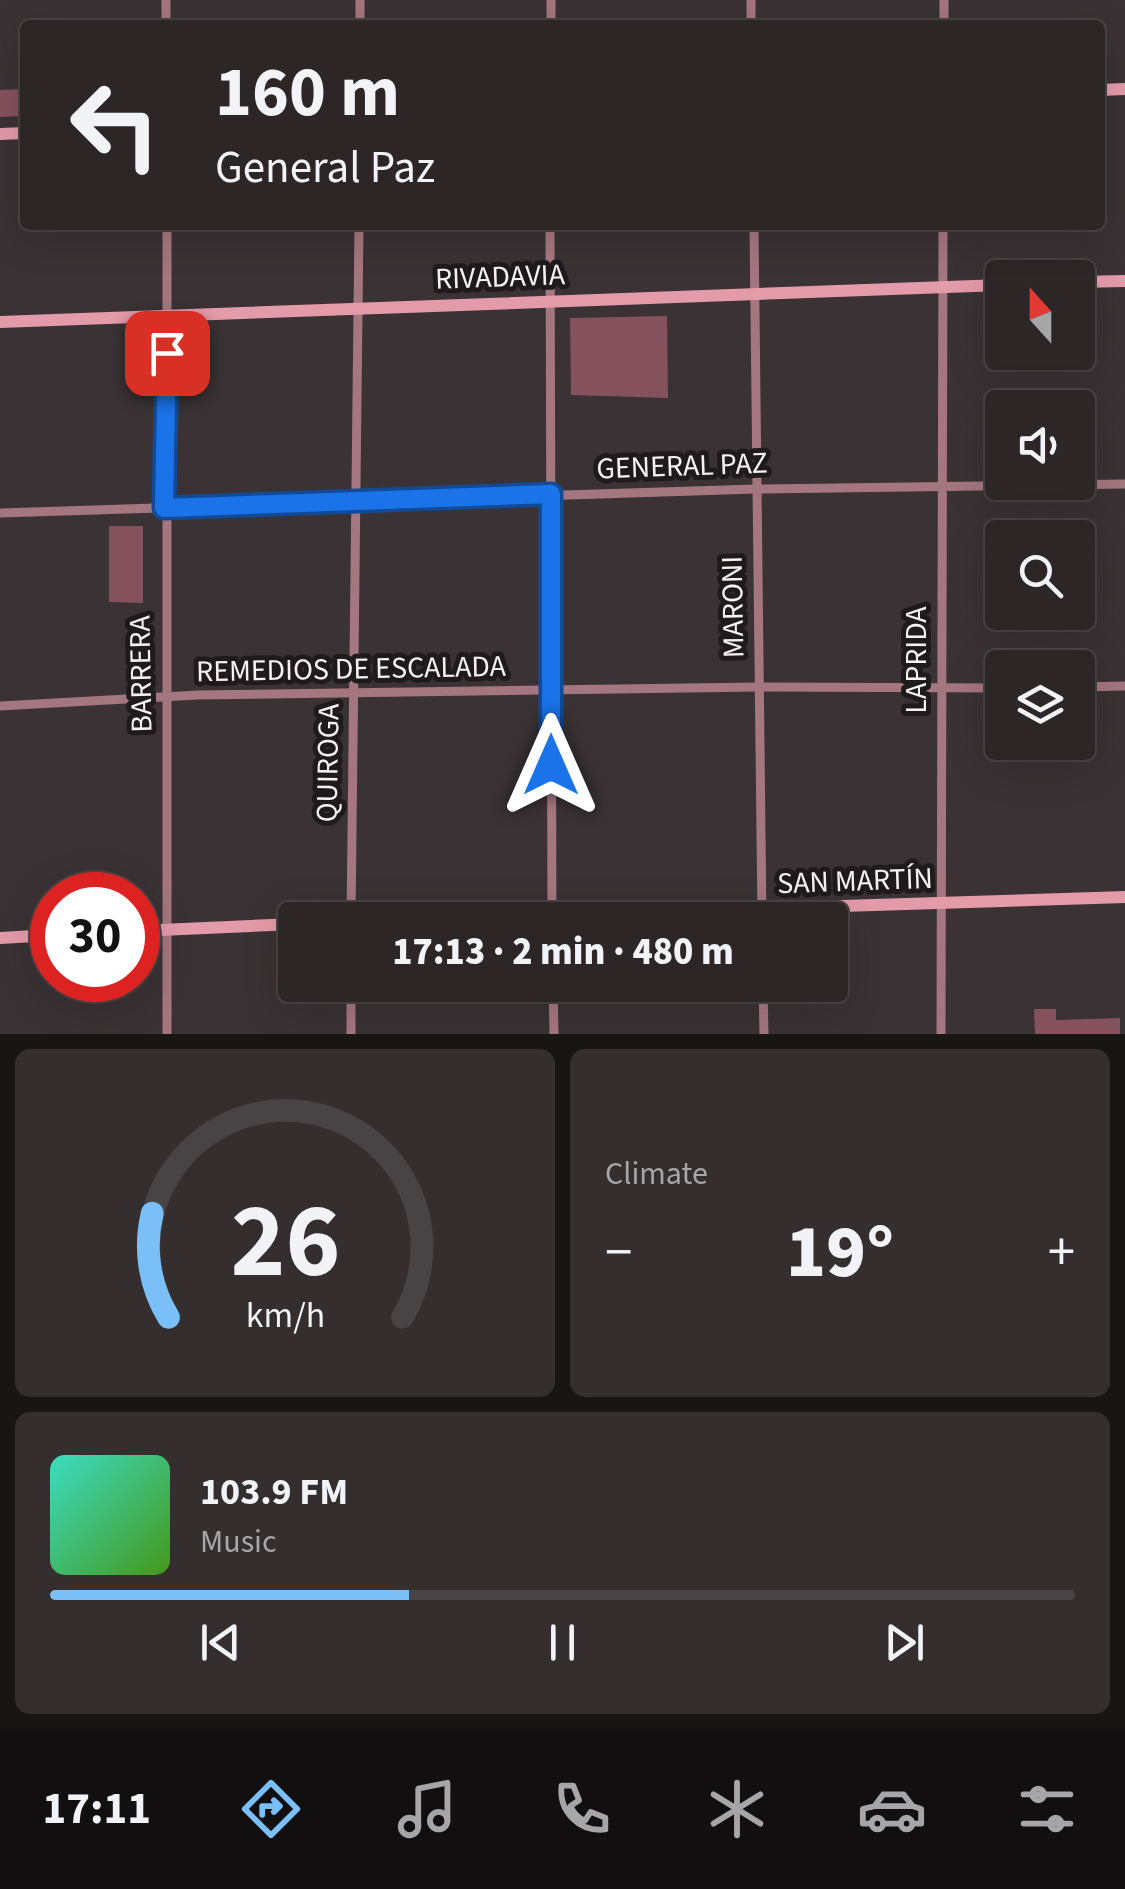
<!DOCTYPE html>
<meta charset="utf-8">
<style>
:root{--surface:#2c2627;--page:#342e2f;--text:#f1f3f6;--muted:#a6a5a7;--line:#484344;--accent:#7abff8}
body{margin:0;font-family:"Source Sans 3",sans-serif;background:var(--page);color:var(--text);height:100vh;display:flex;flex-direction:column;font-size:38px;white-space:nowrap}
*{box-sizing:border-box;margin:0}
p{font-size:32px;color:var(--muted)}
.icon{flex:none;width:55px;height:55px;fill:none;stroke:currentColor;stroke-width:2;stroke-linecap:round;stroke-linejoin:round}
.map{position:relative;height:1034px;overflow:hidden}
.panel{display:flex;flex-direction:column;gap:15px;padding:15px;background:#181515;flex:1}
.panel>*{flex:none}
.banner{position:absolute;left:20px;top:20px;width:1085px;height:210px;border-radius:10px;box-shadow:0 10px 40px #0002,0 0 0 2px var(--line);background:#2c2627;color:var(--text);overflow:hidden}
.needle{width:65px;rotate:339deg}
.fabs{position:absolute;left:985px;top:260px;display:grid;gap:20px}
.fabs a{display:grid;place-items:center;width:110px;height:110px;border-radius:10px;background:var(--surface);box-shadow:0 10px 40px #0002,0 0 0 2px var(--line);font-size:50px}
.speed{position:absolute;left:30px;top:872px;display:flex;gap:20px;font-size:50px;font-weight:700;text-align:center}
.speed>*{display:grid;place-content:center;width:130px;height:130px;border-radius:50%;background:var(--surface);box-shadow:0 10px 40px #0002,0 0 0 2px var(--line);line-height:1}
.speed .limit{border:15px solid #d22;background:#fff;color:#111}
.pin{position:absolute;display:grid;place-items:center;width:85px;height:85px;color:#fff;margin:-42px;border-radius:20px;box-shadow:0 5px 15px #0006}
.me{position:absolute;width:110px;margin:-55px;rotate:0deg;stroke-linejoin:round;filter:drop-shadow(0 0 8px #0008)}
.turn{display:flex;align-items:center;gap:35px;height:210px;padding:0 30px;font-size:45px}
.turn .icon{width:130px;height:130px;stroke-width:2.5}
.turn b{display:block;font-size:70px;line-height:85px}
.big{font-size:75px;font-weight:800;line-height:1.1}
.panel .tile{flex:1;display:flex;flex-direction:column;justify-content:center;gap:15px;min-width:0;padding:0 35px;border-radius:15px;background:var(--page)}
.panel .dial{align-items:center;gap:0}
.dial svg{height:260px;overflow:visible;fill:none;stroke:var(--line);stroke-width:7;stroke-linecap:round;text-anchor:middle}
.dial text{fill:var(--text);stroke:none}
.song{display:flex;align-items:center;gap:30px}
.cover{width:120px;height:120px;border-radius:15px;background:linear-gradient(135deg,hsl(170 70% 55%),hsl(100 70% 35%))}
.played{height:10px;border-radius:5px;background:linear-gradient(90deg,var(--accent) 35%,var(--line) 35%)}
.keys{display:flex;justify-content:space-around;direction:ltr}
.heat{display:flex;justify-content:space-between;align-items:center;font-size:55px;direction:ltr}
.panel .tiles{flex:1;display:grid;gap:15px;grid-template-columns:1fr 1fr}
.tile:last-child{grid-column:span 2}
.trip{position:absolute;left:278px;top:902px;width:570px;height:100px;border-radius:10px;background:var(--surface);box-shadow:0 10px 40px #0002,0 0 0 2px var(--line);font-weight:800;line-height:100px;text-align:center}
.dock{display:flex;height:160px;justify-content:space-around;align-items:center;background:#120f10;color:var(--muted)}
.dock .icon{width:70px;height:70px}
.dock .active{color:var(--accent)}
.dock b{font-size:45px;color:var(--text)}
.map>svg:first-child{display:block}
.building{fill:#85515c}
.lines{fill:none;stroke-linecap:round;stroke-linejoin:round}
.street{stroke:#a4767f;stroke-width:9}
.secondary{stroke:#e39aa9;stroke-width:12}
.route-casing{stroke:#114b97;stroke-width:25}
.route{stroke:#1a73e8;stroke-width:18}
.labels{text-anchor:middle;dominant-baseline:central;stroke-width:10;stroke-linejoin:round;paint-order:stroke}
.street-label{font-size:30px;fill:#f6f0f1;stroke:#1f1b1c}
</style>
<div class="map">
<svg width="1125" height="1034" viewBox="0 0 1125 1034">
<rect width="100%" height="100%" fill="#3a3234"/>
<g class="building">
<path d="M25,89V116L0,117V90Z"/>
<path d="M667,316L668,398L571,395L570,318Z"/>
<path d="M109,526H143V603L109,602Z"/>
<path d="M1034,1009H1056V1020L1120,1018V1034H1035Z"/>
</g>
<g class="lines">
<g class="street">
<path d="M751,0V25"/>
<path d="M944,0V25"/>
<path d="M166,25V0"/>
<path d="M360,25V0"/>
<path d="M551,25V0"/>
<path d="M167,225V1034"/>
<path d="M550,225L552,917"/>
<path d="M754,225L762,920"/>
<path d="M0,513L756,489L1125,484"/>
<path d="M1078,687L1125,686"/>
<path d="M0,706L198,695L759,687L1002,688"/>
<path d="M351,920L359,225"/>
<path d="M351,985V1034"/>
<path d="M553,985L554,1034"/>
<path d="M763,985L764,1034"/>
<path d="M941,1034L943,225"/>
</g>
<g class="secondary">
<path d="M1100,90L1125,89"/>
<path d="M0,134L25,133"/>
<path d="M1078,282L1125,281"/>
<path d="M0,322L1002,285"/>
<path d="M406,920L1125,897"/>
<path d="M138,931L295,924"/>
<path d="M0,938L52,935"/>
</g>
</g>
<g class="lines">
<defs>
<path id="route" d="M167,353L164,508L551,494V765"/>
</defs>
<use href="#route" class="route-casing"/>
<use href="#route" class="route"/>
</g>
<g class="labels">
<g class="street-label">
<text transform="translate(500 277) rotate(-2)">RIVADAVIA</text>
<text transform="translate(682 466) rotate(-2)">GENERAL PAZ</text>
<text transform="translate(733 607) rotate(-91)">MARONI</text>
<text transform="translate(916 660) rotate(-90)">LAPRIDA</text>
<text transform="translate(351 669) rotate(-1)">REMEDIOS DE ESCALADA</text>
<text transform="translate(141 674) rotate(-91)">BARRERA</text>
<text transform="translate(328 763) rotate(-89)">QUIROGA</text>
<text transform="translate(855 881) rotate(-2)">SAN MARTÍN</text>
</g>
</g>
</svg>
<div class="fabs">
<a><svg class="needle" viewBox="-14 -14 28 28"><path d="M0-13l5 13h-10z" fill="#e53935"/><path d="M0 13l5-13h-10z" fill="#a6a5a7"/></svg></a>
<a><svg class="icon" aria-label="sound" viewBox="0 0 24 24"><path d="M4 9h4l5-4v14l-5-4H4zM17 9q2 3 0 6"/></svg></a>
<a><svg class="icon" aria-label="search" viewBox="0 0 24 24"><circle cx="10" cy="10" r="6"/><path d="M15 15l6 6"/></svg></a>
<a><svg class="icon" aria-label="layers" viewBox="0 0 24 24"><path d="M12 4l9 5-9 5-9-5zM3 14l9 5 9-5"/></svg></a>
</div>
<div class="speed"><div class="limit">30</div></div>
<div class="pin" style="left:167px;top:353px;background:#d93025"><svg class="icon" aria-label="arrive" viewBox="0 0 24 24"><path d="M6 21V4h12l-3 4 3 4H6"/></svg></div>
<svg class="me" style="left:551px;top:765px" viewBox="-20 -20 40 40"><path d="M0-17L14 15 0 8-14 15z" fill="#1a73e8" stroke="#fff" stroke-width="4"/></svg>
<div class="trip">17:13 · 2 min · 480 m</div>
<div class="banner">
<div class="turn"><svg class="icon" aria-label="left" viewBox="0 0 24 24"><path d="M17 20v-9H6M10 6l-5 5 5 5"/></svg><div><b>160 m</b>General Paz</div></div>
</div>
</div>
<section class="panel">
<div class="tiles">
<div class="tile dial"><svg viewBox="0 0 100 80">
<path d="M14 69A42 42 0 1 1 86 69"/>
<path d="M14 69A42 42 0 0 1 9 37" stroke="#7abff8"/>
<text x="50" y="56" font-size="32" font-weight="700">26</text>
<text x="50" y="72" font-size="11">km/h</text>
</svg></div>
<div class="tile"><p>Climate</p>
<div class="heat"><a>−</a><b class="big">19°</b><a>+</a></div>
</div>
<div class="tile">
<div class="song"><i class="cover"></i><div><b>103.9 FM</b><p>Music</p></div></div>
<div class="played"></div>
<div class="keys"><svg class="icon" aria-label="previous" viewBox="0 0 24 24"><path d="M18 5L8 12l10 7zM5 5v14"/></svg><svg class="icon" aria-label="pause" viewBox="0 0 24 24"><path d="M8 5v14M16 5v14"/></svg><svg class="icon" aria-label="next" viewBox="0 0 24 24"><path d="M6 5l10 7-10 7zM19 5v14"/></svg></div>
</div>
</div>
</section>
<nav class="dock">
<b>17:11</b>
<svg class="icon active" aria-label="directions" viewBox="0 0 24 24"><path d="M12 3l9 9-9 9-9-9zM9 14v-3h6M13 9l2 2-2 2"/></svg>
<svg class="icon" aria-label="music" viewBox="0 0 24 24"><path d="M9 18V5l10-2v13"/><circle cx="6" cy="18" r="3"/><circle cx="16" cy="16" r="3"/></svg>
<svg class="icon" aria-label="phone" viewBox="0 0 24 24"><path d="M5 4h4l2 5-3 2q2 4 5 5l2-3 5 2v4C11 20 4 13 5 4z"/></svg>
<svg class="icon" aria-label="climate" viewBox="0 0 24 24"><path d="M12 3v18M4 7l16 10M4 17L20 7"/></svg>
<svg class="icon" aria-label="car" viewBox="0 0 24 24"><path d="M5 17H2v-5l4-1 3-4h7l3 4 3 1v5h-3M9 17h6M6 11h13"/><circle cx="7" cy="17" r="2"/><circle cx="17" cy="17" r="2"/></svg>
<svg class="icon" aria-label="filters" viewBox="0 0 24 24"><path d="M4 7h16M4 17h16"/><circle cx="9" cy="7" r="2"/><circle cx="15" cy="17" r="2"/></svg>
</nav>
